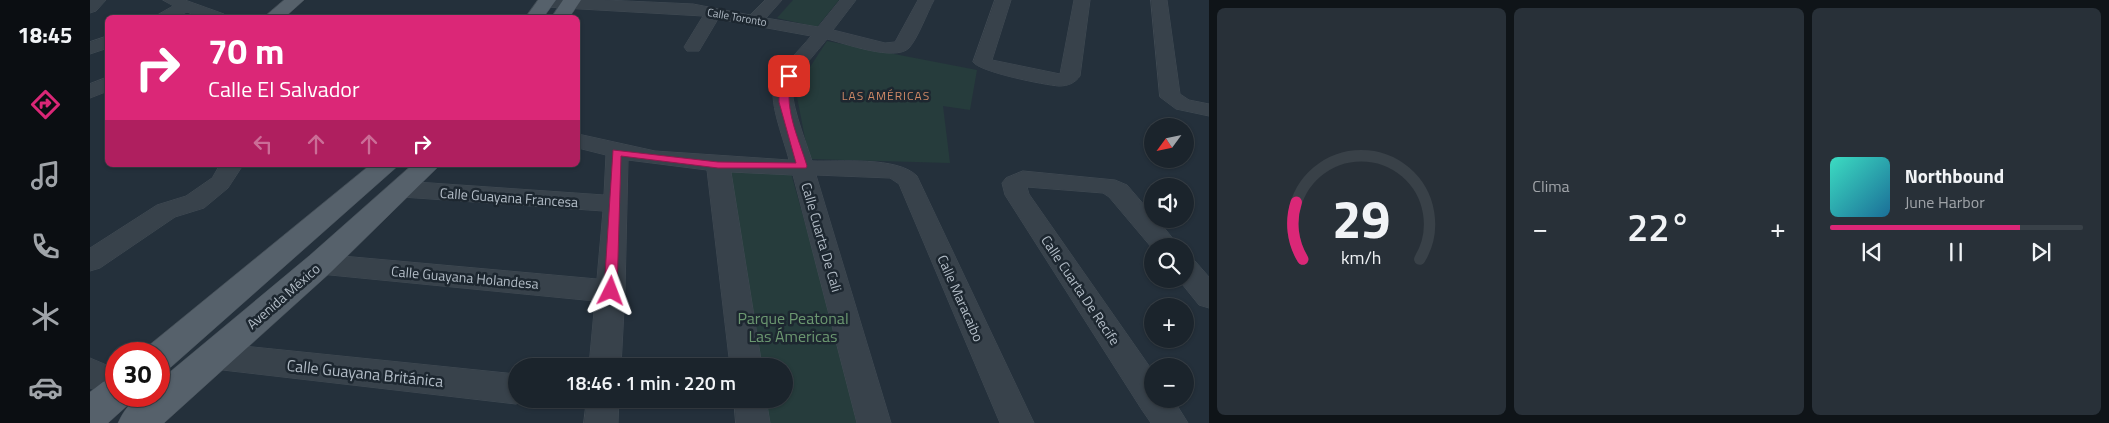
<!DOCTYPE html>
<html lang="es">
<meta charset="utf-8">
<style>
:root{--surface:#1b242c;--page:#283038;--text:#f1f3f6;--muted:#a0a4a9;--line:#394148;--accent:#db2777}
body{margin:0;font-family:"Titillium Web",sans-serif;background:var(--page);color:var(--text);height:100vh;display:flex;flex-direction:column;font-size:19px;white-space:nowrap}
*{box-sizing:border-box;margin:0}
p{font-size:16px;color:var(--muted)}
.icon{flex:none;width:28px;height:28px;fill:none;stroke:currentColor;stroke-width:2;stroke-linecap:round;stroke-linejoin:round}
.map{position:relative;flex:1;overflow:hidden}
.panel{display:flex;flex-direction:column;gap:8px;padding:8px;background:#0f1418;width:900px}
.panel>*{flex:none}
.banner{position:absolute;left:15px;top:15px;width:475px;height:152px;border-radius:8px;box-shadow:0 1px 4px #0004,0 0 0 1px var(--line);background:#db2777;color:#fff;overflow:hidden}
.needle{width:32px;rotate:237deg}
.controls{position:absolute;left:1054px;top:118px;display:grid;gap:10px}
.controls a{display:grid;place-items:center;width:50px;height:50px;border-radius:50%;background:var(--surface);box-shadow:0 1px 4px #0004,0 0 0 1px var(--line);font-size:25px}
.speed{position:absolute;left:15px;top:342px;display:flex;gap:10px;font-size:25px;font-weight:700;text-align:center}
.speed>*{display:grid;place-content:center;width:65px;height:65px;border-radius:50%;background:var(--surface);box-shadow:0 1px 4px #0004,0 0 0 1px var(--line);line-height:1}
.speed .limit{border:8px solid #d22;background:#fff;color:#111}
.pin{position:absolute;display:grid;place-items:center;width:42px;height:42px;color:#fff;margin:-21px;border-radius:10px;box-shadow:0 2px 8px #0006}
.me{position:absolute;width:55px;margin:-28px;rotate:3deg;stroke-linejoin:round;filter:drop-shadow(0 0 4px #0008)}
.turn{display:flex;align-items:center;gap:18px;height:105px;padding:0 20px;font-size:22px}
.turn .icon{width:65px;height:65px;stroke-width:2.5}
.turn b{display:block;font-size:35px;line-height:42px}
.lanes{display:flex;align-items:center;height:48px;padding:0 20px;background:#0003;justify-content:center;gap:25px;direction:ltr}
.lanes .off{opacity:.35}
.big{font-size:38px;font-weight:600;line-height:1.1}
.panel .tile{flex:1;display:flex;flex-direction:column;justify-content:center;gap:8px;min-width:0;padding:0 18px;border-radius:8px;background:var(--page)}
.panel .dial{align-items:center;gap:0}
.dial svg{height:130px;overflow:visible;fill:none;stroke:var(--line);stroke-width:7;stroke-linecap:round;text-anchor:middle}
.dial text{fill:var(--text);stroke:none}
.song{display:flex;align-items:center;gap:15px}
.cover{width:60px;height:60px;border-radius:8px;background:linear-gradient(135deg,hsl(170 70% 55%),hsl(200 70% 35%))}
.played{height:5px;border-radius:2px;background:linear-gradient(90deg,var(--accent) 75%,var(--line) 75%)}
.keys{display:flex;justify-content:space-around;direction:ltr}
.heat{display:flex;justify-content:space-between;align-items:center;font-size:28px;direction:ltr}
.panel .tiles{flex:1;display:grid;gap:8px;grid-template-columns:repeat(3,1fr)}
.trip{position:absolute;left:418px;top:358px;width:285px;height:50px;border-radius:25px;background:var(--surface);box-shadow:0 1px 4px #0004,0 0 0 1px var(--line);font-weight:600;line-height:50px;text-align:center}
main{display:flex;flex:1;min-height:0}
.tabs{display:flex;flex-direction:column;width:90px;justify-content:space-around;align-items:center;background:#0b0e12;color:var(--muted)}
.tabs .icon{width:35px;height:35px}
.tabs .on{color:var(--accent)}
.tabs b{font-size:22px;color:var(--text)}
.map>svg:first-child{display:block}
.green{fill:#263c3c}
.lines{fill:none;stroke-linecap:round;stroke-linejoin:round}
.minor-casing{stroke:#414b54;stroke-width:1}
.major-casing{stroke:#414b54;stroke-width:1}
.minor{fill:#38424b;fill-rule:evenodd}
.major{fill:#56616b;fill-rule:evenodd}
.route{fill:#db2777;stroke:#8e194d}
.labels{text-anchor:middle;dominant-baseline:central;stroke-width:5;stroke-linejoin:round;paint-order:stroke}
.far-street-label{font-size:11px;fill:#b3bdc7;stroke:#1d2730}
.far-neighbourhood-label{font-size:12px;letter-spacing:1px;fill:#cf8866;stroke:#1d2730}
.street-label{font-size:14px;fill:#b3bdc7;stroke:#1d2730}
.near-park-label{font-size:16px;fill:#6b9770;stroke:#1d2730}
.near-street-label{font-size:16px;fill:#b3bdc7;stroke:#1d2730}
</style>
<main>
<nav class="tabs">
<b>18:45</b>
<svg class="icon on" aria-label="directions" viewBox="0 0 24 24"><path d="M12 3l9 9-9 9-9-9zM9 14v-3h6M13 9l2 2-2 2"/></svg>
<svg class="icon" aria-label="music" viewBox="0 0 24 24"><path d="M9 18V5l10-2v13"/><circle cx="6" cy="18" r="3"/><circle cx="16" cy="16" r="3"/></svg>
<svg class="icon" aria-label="phone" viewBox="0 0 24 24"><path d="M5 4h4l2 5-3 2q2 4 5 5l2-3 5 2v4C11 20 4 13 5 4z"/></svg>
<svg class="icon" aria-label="climate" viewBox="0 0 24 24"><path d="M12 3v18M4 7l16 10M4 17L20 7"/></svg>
<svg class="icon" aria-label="car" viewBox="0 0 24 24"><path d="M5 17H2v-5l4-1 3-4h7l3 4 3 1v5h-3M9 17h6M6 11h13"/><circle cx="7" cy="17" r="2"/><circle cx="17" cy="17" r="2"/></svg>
</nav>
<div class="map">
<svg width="1119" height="423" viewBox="0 0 1119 423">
<rect width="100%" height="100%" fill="#24303b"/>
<g class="green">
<path d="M703,0H749L727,27L687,18Z"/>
<path d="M737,41L887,70L880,110L853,106L860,163L719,159L707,97V87Z"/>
<path d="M639,163L699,166L771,423H677L673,399H694V366H668Z"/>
</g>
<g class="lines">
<defs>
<g id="minor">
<path d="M0,0H16L6,11L0,13Z"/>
<path d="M73,0H95L134,14L136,18H112L97,12L84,18H62L83,6Z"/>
<path d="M449,0H515L603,4L660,15L675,0H692L676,18L728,27L750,0H766L743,30L795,43L805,42L828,0H844C837,13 828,38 819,48C805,62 754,43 737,39C728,51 705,74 703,88C700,102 717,145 722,161C750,162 807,156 827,176L944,423H910L809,184L800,178L726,175L801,423H767L703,175L641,172L672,366H640L617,170L538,160L535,291L531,366H499L505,301L230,274L220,271L216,264L220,257L230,254L507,279L513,211L312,197L304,195L300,189L304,183L312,181L514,195L516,155L488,148V134L565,151L699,160C695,143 679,103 684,87C689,68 709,51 721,36L628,19L609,51H597L594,47L613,16L456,7L450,5Z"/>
<path d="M905,0H921L902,60L970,74L984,0H1000L990,76C985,83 978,86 969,86C955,85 889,72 883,62Z"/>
<path d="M1061,0H1077L1090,94L1099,100L1119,104V116L1086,109L1070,97Z"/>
<path d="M18,36V48L0,54V42Z"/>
<path d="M18,77V91L0,98V84Z"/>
<path d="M130,165H153L138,188L114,208L85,217L10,268L0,271V248L67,205L96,196L122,178Z"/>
<path d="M933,171L1025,180L1037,185L1062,214V219H1067L1089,246L1062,248L1019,197L1013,193L937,187L939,194L1062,370V399H1083L1098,423H1061L1052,410L915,195L912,183L916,178Z"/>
<path d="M1095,258L1105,261L1119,277V308L1109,305L1088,279H1095Z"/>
<path d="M124,343L426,374V399H438L426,404L124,369L113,365L108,356L113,347Z"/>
<path d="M0,358L26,369V396H35L26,399L0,388Z"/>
<path d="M497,399H529L528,423H494Z"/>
<path d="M644,399H676L680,423H646Z"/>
</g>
<g id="major">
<path d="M194,0H214L194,18H173Z"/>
<path d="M448,0H466L453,18H435Z"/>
<path d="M473,0H491L479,18H461Z"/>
<path d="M280,165H309L81,367L69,372V354H53L57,347Z"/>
<path d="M322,165H350L241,272L74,423H28C38,402 46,396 69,396V381L219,256Z"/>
<path d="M26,377V396H43L39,404L18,423H0V392L13,382Z"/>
</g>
</defs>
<use href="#minor" class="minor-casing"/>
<use href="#major" class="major-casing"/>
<use href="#minor" class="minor"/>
<use href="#major" class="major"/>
</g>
<path class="route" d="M699,73L703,76C691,103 709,139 717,166L716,168H628L531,156L527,291L521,296L516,294L514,291L523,150L628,162L706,163L689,102V88L696,74Z"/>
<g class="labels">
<g class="far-street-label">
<text transform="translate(647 17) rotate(10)">Calle Toronto</text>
</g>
<g class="far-neighbourhood-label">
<text x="796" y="95">LAS AMÉRICAS</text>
</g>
<g class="street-label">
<text transform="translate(419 197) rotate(4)">Calle Guayana Francesa</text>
<text transform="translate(732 237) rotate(74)">Calle Cuarta De Cali</text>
<text transform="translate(375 277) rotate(5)">Calle Guayana Holandesa</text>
<text transform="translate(991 290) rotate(56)">Calle Cuarta De Recife</text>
<text transform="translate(193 296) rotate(-41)">Avenida México</text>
<text transform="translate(871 298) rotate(66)">Calle Maracaibo</text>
</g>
<g class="near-park-label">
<text x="703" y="318">Parque Peatonal<tspan x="703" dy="18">Las Ámericas</tspan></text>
</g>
<g class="near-street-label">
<text transform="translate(275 373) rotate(6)">Calle Guayana Británica</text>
</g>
</g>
</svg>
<div class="controls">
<a><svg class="needle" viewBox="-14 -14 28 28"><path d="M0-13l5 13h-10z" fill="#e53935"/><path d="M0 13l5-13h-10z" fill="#a0a4a9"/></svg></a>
<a><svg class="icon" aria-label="sound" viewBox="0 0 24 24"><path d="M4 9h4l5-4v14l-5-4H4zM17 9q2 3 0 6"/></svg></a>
<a><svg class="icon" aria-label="search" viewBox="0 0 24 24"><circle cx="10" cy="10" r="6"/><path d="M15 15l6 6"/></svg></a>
<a>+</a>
<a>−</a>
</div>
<div class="speed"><div class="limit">30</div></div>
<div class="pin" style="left:699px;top:76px;background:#d93025"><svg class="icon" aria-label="arrive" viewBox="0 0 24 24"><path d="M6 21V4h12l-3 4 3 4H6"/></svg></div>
<svg class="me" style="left:521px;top:291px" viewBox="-20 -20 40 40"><path d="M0-17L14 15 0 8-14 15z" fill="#db2777" stroke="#fff" stroke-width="4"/></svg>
<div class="trip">18:46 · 1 min · 220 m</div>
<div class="banner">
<div class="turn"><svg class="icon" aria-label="right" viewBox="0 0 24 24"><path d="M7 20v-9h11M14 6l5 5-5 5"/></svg><div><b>70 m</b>Calle El Salvador</div></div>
<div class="lanes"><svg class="icon off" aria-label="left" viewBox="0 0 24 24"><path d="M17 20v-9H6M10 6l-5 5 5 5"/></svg><svg class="icon off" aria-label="ahead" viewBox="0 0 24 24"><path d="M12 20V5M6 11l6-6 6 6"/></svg><svg class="icon off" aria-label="ahead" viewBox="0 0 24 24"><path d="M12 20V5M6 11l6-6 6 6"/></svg><svg class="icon" aria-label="right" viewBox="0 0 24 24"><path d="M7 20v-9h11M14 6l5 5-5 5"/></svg></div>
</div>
</div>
<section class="panel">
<div class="tiles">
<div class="tile dial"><svg viewBox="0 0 100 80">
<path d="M14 69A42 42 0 1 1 86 69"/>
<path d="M14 69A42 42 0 0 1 10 34" stroke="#db2777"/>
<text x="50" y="56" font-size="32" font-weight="700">29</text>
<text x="50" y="72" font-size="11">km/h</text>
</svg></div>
<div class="tile"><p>Clima</p>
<div class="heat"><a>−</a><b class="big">22°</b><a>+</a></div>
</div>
<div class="tile">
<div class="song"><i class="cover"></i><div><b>Northbound</b><p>June Harbor</p></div></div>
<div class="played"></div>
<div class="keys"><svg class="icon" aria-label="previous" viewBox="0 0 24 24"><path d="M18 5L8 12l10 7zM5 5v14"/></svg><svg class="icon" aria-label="pause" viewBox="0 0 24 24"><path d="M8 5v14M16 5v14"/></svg><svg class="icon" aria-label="next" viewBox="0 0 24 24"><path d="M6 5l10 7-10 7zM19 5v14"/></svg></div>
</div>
</div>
</section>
</main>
